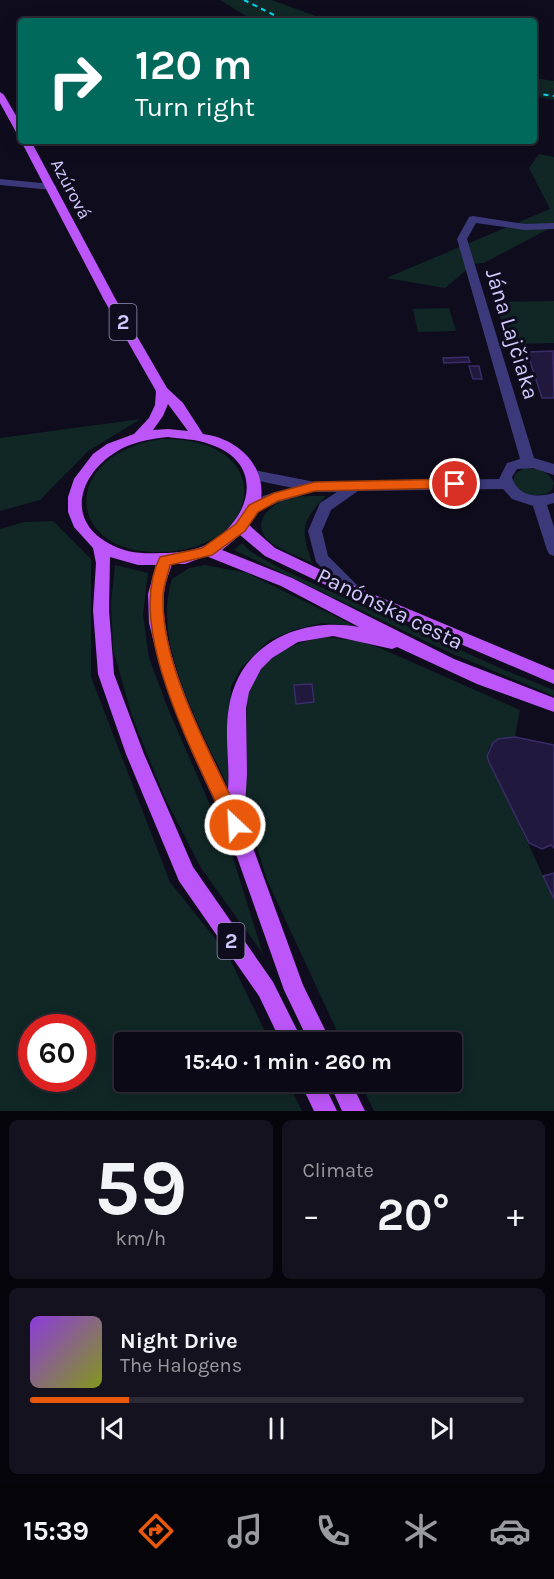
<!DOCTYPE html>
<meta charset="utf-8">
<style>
:root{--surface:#0b0916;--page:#14121f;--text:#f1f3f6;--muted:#9a9aa1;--line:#2b2a35;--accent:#ea580c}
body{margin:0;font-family:Karla,sans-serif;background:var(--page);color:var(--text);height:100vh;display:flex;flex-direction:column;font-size:22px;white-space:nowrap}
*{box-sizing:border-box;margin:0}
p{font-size:20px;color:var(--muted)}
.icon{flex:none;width:33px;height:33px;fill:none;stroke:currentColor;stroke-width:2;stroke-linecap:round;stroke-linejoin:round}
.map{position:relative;height:1111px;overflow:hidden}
.panel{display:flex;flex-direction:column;gap:9px;padding:9px;background:#06050c;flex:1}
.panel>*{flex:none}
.top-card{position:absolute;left:18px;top:18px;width:519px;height:126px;border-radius:6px;box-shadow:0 3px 15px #0003,0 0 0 2px var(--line);background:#00695c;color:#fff;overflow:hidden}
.speed{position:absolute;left:18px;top:1014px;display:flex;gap:12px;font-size:30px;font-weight:700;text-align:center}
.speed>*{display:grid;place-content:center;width:78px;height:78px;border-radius:50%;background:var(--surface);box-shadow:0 3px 15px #0003,0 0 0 2px var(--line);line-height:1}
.speed .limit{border:9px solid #d22;background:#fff;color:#111}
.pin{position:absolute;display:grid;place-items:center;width:51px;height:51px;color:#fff;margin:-26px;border:3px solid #fff;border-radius:50%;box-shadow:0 2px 6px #0007}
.me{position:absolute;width:66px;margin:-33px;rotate:335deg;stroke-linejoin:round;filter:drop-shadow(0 0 4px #0008)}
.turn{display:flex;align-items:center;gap:21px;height:126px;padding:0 18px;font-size:27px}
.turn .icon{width:78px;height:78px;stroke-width:2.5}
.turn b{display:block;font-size:42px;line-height:51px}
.big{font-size:45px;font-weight:700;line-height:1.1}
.panel .tile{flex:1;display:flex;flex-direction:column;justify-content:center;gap:9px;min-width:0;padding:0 21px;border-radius:9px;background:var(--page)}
.panel .dial{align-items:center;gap:0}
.dial b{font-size:78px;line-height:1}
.song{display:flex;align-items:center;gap:18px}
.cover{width:72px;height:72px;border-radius:9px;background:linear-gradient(135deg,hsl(270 70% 55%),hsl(70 70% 35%))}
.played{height:6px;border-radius:3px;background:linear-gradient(90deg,var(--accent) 20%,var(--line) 20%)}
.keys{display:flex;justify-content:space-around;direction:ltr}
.heat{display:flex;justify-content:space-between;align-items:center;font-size:33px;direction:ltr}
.panel .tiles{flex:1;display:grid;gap:9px;grid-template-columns:1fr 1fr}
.tile:last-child{grid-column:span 2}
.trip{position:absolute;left:114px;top:1032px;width:348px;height:60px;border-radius:6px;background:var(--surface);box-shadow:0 3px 15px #0003,0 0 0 2px var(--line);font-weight:700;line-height:60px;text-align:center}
.dock{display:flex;height:96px;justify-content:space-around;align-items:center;background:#040409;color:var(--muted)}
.dock .icon{width:42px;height:42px}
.dock .active{color:var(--accent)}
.dock b{font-size:27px;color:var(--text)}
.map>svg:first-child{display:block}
.green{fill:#102726;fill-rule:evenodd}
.building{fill:#21193d;stroke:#392c68;stroke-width:1.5}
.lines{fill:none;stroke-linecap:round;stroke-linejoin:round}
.minor{fill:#3c397a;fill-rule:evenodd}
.major{fill:#bd56f9;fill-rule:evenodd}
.rail{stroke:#09d2eb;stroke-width:2;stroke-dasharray:5 4.5;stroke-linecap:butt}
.route{fill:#ea580c;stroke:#983908;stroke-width:1.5}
.labels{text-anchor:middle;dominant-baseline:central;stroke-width:6;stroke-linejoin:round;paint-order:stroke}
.far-street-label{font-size:18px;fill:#d1cafd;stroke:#0f0c1d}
.shield{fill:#0f0c1d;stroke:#9791ba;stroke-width:1.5}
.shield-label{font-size:21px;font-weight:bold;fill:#d1cafd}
.street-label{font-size:22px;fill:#d1cafd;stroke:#0f0c1d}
</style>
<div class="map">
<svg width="554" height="1111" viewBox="0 0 554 1111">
<rect width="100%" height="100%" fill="#0f0c1d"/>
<g class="green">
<path d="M220,0H272L329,21H279L268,16H246Z"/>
<path d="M534,78L554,81V100L534,96Z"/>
<path d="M539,154L554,157V226L484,263L474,264L445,288L386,278L550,209L529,168Z"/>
<path d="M554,301V343L509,344L495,302Z"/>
<path d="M449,308L456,331L418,332L413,309Z"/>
<path d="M141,419L88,451L40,500L0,511V438Z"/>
<path d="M162,439C279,437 265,551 160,552C63,554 60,453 162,439Z"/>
<path d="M524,468C537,468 548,470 554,483L552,490C539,501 507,494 515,474Z"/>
<path d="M326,496C300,523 301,529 312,563C299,556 278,550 267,539C252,523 268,507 284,500C297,495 312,496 326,496Z"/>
<path d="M53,521L91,559V677L170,882L228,955L270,1042H124V1082H288L302,1111H0V529L24,522ZM32,1028H82V1078H32Z"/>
<path d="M242,543L251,552L283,570L502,669L554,690V696L446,651L234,550Z"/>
<path d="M115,565L148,573L143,614L149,658L169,711L233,858L263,954L201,868L164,796L132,716L113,649L111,603Z"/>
<path d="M205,565L247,573L355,626L322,623L293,630L268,641L241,668L231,687L228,787C201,727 151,645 172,579L189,568Z"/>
<path d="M325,637L358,641L380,648L520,710L515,737L498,739L489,748L487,756L554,899V1111H374L360,1082H452V1042H342L267,880L254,837L246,795L247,691C260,657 291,643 325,637Z"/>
</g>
<g class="building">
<path d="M553,351L554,398H542L527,352Z"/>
<path d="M468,357L470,362L444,363L443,358Z"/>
<path d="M469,366H479L482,379H473Z"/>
<path d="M312,684L314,702L296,704L294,685Z"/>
<path d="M515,737L554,745V848L551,845L542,849L529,843L489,762L487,756L493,743L498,739Z"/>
<path d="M554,873V899L543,876Z"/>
</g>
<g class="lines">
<g class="minor">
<path d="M0,179L52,184L57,187L52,190L0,185Z"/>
<path d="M473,216L525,224L554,223V229L525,230L476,223L467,239L534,458L554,464V475L533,468L517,469L512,477C518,497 537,498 554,493V503L547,505L554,527V556L549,554L547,550L533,506L512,499L503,489L358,491L331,510L322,531L328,556L366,594L363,598H353L316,562L308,531L320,503L337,492H313L279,502L253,513L246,508C255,495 278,492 293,488L254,480L247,475L254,470L315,482L499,479L507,463L520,459L457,239L469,217Z"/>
</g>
<g class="major">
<path d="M0,92L4,95L21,124V135L16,132L0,103Z"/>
<path d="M21,141H31L116,300L167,388L183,403L203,434C236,438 266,464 261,500C259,508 252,518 249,525L275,548L363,590L554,670V684L353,598L265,556L240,535L222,550L292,578L454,659L554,698V712L477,684L397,647L392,649L333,636L298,642L272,658L261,669L249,692L246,708L247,774L244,823L303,985L331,1042H309L284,990L226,826L192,752L162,675L149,623L148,594L156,565H138L110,557L109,610L114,674L144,754L193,867L273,982L303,1042H281L259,996L179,881L126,754L98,674L93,610L96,563L93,548L74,527L68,512V497L74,479L93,454L107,444L134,434L149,418L155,405L156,391L104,300ZM168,404L188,431L168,429L153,430L163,416ZM168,437C181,439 196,439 209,444C263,461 254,513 214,540C199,551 179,553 161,553C142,554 125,553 108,543C65,519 80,474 116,452C131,442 150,439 168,437ZM206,556L281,586L359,627C300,616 239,644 229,707C224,734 230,763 228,790C203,737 160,655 164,596C164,585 169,574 172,564H185Z"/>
<path d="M300,1082H323L337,1111H314Z"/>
<path d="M329,1082H351L365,1111H342Z"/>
</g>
<g class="rail">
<path d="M244,0L286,21"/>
<path d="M534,93L554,96"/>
</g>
</g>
<path class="route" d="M455,479L461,484L455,488L315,491L278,501L258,512L245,531L212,555L170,565C168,575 163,586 163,597C161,670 214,758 244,825L241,831L235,833L229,831C199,763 123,629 160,557L202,548L236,524L249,505L274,493L315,482Z"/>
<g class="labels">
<g class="far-street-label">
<text transform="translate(71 189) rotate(62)">Azúrová</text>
</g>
<g class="shield">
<rect x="109.5" y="304" width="27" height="36" rx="4.5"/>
<rect x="217.5" y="923" width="27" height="36" rx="4.5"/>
</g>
<g class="shield-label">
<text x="123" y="322">2</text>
<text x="231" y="941">2</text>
</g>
<g class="street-label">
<text transform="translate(512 334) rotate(73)">Jána Lajčiaka</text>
<text transform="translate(390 609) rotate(26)">Panónska cesta</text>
</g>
</g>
</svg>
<div class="speed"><div class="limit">60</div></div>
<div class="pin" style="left:455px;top:484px;background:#d93025"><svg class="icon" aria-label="arrive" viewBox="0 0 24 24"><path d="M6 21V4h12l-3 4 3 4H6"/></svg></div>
<svg class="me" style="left:235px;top:825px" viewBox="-20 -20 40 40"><circle r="17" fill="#ea580c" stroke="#fff" stroke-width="3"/><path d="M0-11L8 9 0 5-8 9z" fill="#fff"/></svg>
<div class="trip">15:40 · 1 min · 260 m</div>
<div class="top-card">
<div class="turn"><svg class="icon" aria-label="right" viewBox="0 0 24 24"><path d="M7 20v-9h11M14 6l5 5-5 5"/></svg><div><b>120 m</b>Turn right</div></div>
</div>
</div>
<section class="panel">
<div class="tiles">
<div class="tile dial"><b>59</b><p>km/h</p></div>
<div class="tile"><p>Climate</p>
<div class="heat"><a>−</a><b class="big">20°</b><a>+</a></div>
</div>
<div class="tile">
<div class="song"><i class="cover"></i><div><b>Night Drive</b><p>The Halogens</p></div></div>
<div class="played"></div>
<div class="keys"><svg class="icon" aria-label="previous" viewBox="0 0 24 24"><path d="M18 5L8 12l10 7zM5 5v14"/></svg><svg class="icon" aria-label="pause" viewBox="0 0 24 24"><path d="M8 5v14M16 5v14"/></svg><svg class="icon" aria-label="next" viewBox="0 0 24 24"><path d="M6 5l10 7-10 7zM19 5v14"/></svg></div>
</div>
</div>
</section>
<nav class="dock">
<b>15:39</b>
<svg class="icon active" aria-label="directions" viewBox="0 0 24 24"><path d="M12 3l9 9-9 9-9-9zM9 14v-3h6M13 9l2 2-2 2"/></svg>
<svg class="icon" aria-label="music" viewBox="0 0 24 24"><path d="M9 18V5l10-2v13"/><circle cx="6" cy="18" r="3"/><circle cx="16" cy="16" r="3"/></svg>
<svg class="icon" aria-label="phone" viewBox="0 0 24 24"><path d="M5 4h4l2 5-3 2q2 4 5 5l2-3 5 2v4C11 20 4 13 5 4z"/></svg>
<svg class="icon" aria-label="climate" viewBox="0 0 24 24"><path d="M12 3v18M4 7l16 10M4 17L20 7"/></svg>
<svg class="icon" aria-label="car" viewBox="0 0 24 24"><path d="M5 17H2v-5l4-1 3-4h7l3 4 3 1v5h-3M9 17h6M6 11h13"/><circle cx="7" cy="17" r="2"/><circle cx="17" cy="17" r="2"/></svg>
</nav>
